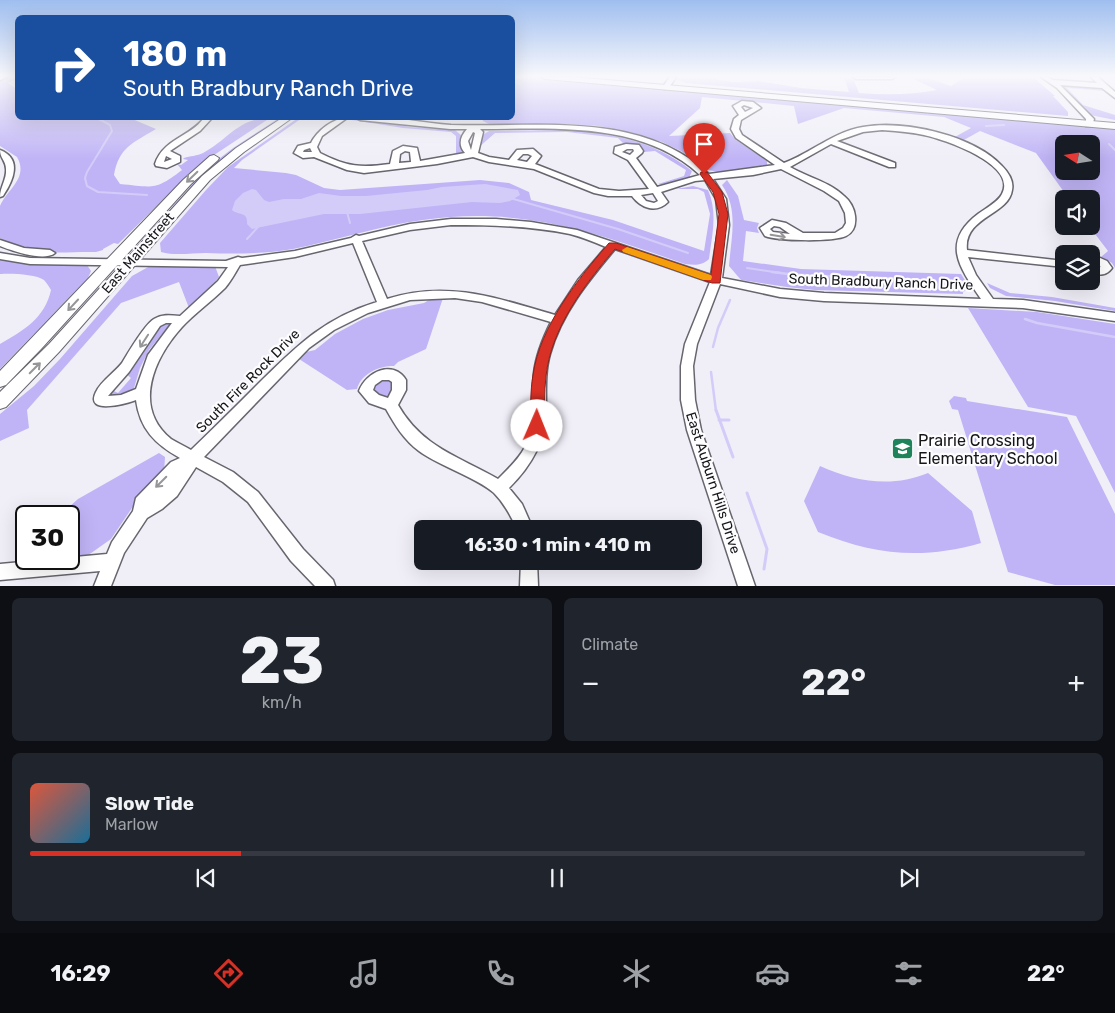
<!DOCTYPE html>
<meta charset="utf-8">
<style>
:root{--surface:#171b24;--page:#20242c;--text:#f1f3f6;--muted:#9ea1a6;--line:#363941;--accent:#d93025}
body{margin:0;font-family:Rubik,sans-serif;background:var(--page);color:var(--text);height:100vh;display:flex;flex-direction:column;font-size:19px;white-space:nowrap}
*{box-sizing:border-box;margin:0}
p{font-size:16px;color:var(--muted)}
.icon{flex:none;width:28px;height:28px;fill:none;stroke:currentColor;stroke-width:2;stroke-linecap:round;stroke-linejoin:round}
.map{position:relative;height:586px;overflow:hidden}
.drawer{display:flex;flex-direction:column;gap:12px;padding:12px;background:#0d0f14;flex:1}
.drawer>*{flex:none}
.top-card{position:absolute;left:15px;top:15px;width:500px;height:105px;border-radius:8px;box-shadow:0 5px 20px #0002;background:#1a4fa0;color:#fff;overflow:hidden}
.needle{width:32px;rotate:282deg}
.fabs{position:absolute;left:1055px;top:135px;display:grid;gap:10px}
.fabs a{display:grid;place-items:center;width:45px;height:45px;border-radius:8px;background:var(--surface);box-shadow:0 5px 20px #0002;font-size:25px}
.speed{position:absolute;left:15px;top:505px;display:flex;gap:10px;font-size:25px;font-weight:700;text-align:center}
.speed>*{display:grid;place-content:center;width:65px;height:65px;border-radius:50%;background:var(--surface);box-shadow:0 5px 20px #0002;line-height:1}
.speed .limit{border:2px solid #111;border-radius:8px;background:#fff;color:#111}
.pin{position:absolute;display:grid;place-items:center;width:42px;height:42px;color:#fff;margin:-51px -21px;border-radius:50% 50% 50% 0;rotate:-45deg;box-shadow:0 0 5px #0007}
.pin .icon{rotate:45deg}
.me{position:absolute;width:55px;margin:-28px;rotate:1deg;stroke-linejoin:round;filter:drop-shadow(0 0 4px #0008)}
.turn{display:flex;align-items:center;gap:18px;height:105px;padding:0 25px;font-size:22px}
.turn .icon{width:65px;height:65px;stroke-width:2.5}
.turn b{display:block;font-size:35px;line-height:42px}
.big{font-size:38px;font-weight:700;line-height:1.1}
.drawer .tile{flex:1;display:flex;flex-direction:column;justify-content:center;gap:8px;min-width:0;padding:0 18px;border-radius:8px;background:var(--page)}
.drawer .dial{align-items:center;gap:0}
.dial b{font-size:65px;line-height:1}
.song{display:flex;align-items:center;gap:15px}
.cover{width:60px;height:60px;border-radius:8px;background:linear-gradient(135deg,hsl(10 70% 55%),hsl(200 70% 35%))}
.played{height:5px;border-radius:2px;background:linear-gradient(90deg,var(--accent) 20%,var(--line) 20%)}
.keys{display:flex;justify-content:space-around;direction:ltr}
.heat{display:flex;justify-content:space-between;align-items:center;font-size:28px;direction:ltr}
.drawer .tiles{flex:1;display:grid;gap:12px;grid-template-columns:1fr 1fr}
.tile:last-child{grid-column:span 2}
.trip{position:absolute;left:414px;top:520px;width:288px;height:50px;border-radius:8px;background:var(--surface);box-shadow:0 5px 20px #0002;font-weight:700;line-height:50px;text-align:center}
.tab-bar{display:flex;height:80px;justify-content:space-around;align-items:center;background:#090b0e;color:var(--muted)}
.tab-bar .icon{width:35px;height:35px}
.tab-bar .current{color:var(--accent)}
.tab-bar b{font-size:22px;color:var(--text)}
.map>svg:first-child{display:block}
.green{fill:#c0b4f6;fill-rule:evenodd}
.water{fill:#d3ccf9}
.lines{fill:none;stroke-linecap:round;stroke-linejoin:round}
.stream-far2{stroke:#d3ccf9;stroke-width:2}
.stream-far1{stroke:#d3ccf9;stroke-width:2.5}
.stream{stroke:#d3ccf9;stroke-width:3}
.minor-casing{stroke:#67666e;stroke-width:3}
.major-casing{stroke:#67666e;stroke-width:2}
.minor{fill:#fff;fill-rule:evenodd}
.major{fill:#fff;fill-rule:evenodd}
.oneway{stroke:#969698}
.route{fill:#d93025;stroke:#8d1f18}
.slow{fill:#f59e0b}
.labels{text-anchor:middle;dominant-baseline:central;stroke-width:4.5;stroke-linejoin:round;paint-order:stroke}
.street-label{font-size:14px;fill:#161619;stroke:#fdfdff}
.near-poi-label{font-size:16px;fill:#161619;stroke:#fdfdff;text-anchor:start}
</style>
<div class="map">
<svg width="1115" height="586" viewBox="0 0 1115 586">
<rect width="100%" height="100%" fill="#f0eff8"/>
<g class="green">
<path d="M11,77H17V79L8,83L17,89L18,118H130L156,129C133,143 119,147 114,175L120,184C153,187 155,191 182,170L177,164L181,165L188,160L183,159L184,158C190,156 197,156 203,153C228,140 238,118 270,118L208,159L162,201L118,244L114,243L103,249V250L96,252C67,251 24,258 0,238C0,229 0,215 0,206C7,189 29,178 17,157L0,146V81Z"/>
<path d="M513,77L1115,128V268L1112,263L1101,257L1108,251L1089,226H1091V199H1069L1036,153L980,131L962,141L953,138L971,128L944,117L844,108L798,124L794,106L702,97L700,108L669,136L730,133L736,140L767,161V165L719,172L708,170L681,151L662,142L633,133L599,126L567,124L491,125L483,121L482,118H512ZM1064,144H1091V171H1064Z"/>
<path d="M675,77H702L734,82L759,81L801,88L849,92L844,77L853,78L859,93C885,95 911,95 937,90L909,77H926L951,86L965,77H1033L1055,96H1053L1068,112V116L686,83L677,80Z"/>
<path d="M1064,85L1104,90L1105,91L1067,88L1083,105L1115,115V120L1090,115L1062,87Z"/>
<path d="M279,118H283L215,165L142,241L206,169L233,148Z"/>
<path d="M298,118H302L242,160L234,168L286,173L296,175L324,188L340,190L480,180L509,183L529,192L531,200L613,220L704,251L710,214L704,192L698,189H676L693,186L708,190C718,213 712,235 709,259C702,266 694,265 685,264C593,232 522,206 423,220C379,226 337,240 293,249C264,254 235,254 206,253C192,253 175,256 161,252L160,243L206,190L228,167Z"/>
<path d="M355,118L411,127L455,130L461,135L459,143L463,153L453,156L456,153V136L451,132L403,128L352,120Z"/>
<path d="M564,130C609,132 655,141 692,171L689,178L662,185L658,184L684,176L686,170L655,151L644,152L638,145L624,144L618,138L567,132L495,133L478,148L481,136L489,131Z"/>
<path d="M727,180L738,196L744,220L759,223L757,228L759,233L746,231L743,261L801,269L961,274L970,288L963,292V294L815,290L787,287L741,280L729,266C731,238 739,210 722,185Z"/>
<path d="M0,258L83,264L87,265L91,271L88,278L0,369V344C23,331 45,318 51,290C49,287 47,283 44,280C36,274 10,273 0,274Z"/>
<path d="M150,266H215L219,277L210,289L189,308L179,282L121,303L27,410L29,428L0,441V414L34,386L60,359L132,276Z"/>
<path d="M987,283L1010,293L1052,297L1115,308V311L1055,301L1006,296L990,288Z"/>
<path d="M432,298H443L426,349L398,362L394,366C378,366 361,374 357,389L347,390L299,359L306,352L315,350L335,334L363,319L388,310L424,303Z"/>
<path d="M968,308L1037,312L1115,324V493L1076,416L1028,407Z"/>
<path d="M162,323L170,324L149,350L140,368L134,388L118,397H107L110,389L118,393L131,378L125,373Z"/>
<path d="M385,379L390,380L395,384L388,398L374,391L377,383Z"/>
<path d="M954,396L966,398L967,401L1067,417L1115,514V585H1055L1008,572L958,410L952,409L949,401Z"/>
<path d="M159,453L165,457L164,473L134,505L111,539L87,556L69,557V516H65L68,508L78,499Z"/>
<path d="M820,466C856,482 892,488 928,473L972,511L981,543C922,560 874,555 818,532L804,501Z"/>
</g>
<path class="water" d="M485,184L518,190L520,195L510,201L500,203L472,202L360,214H324L252,229L247,224C248,211 239,216 232,210L235,201L243,193L252,189L256,190L264,200L269,202L284,199H301L319,193L341,196H366L427,190L442,187Z"/>
<g class="lines">
<g class="stream-far2">
<path d="M512,80L520,84"/>
<path d="M97,118L110,125L112,131L87,172L85,178L87,186L98,192L147,195"/>
<path d="M986,126L1004,125"/>
<path d="M1109,144L1115,150"/>
<path d="M510,198L618,229L688,253"/>
<path d="M347,212L350,223"/>
<path d="M247,239L258,227"/>
<path d="M747,268L781,273"/>
</g>
<g class="stream-far1">
<path d="M772,272C827,280 882,273 936,284"/>
<path d="M1025,319L1037,323L1115,337"/>
<path d="M713,347L718,328L730,300"/>
<path d="M711,372L716,411"/>
</g>
<g class="stream">
<path d="M716,410L733,457"/>
<path d="M719,420H729"/>
<path d="M747,493L767,549L764,569"/>
</g>
<defs>
<g id="minor">
<path d="M0,77H7L0,80Z"/>
<path d="M670,77H676L668,89H664L662,88Z"/>
<path d="M853,77H895L892,79H856Z"/>
<path d="M1041,77H1048L1053,80L1097,83L1091,77H1098L1115,92V98L1102,88L1060,85L1094,119L1092,126H1086V119L1057,88Z"/>
<path d="M742,101L753,102L761,108L741,120L739,129L742,135L784,163C811,153 833,132 863,127C904,120 973,135 1002,166C1008,172 1014,181 1012,190C1009,215 963,217 967,250L1064,261V267L968,257L976,275L993,299L1023,300L1115,313V321L1023,308L824,301L780,297L720,284L697,344L693,366L695,400L701,430L755,586H738L687,430L681,400V366L685,344L710,282L615,249C589,280 561,314 550,354C545,371 546,389 546,407C546,441 532,465 509,488L522,504L533,529H517C511,516 504,503 494,493C476,477 441,467 419,451C404,440 395,425 386,409L369,403L359,391C366,372 393,359 406,380V390L398,405C422,447 458,456 498,479C508,469 519,459 525,447C536,424 531,397 534,373C536,355 543,338 551,322L482,302L455,298L410,300L368,313L334,330L309,348L204,457L233,472L258,492L303,549L333,580L335,586H315L291,561L248,502L223,482L196,467L177,496L162,509L147,518L124,553L111,586H94L100,571L0,580V564L107,554L112,542L133,511L136,498L171,462L180,458C155,444 140,429 136,400C128,403 84,416 96,392C101,381 114,373 122,363C128,353 145,324 154,319C162,314 170,315 180,316L218,281L228,267L30,264L0,259V253L30,258L226,261L238,257L242,258L295,251L351,238L356,235L359,236L410,224L451,219H496L531,222L577,230L711,275L719,225L716,199L705,180L695,181L661,192L668,202C656,214 641,208 632,196H608L594,193L534,169L489,162L473,157L437,164L364,173L347,170L314,157L303,158L294,153L298,146L311,143C317,131 333,118 347,118L322,136L317,147L320,153C347,167 361,168 390,164L393,151L403,146L417,148L420,161L465,153C458,145 460,137 467,129H450L360,120L356,118C387,114 420,123 451,125C538,128 639,110 709,174L775,165L736,138L731,129L734,119L739,115L733,106ZM744,105L753,108L745,112L741,107ZM480,129C554,129 642,121 700,175L657,187L636,158L642,153L643,151L639,145L626,144L615,147L614,153L628,160L649,189L619,191L599,189L535,164L541,156L533,149L517,150L509,160L489,157L478,153L483,132ZM882,130C896,131 910,132 924,135C943,139 1018,164 1002,194C998,202 986,208 978,214C941,242 959,267 981,299L824,293L780,289L722,278L729,225L726,199L713,179L753,175L781,169L824,191L839,201L845,213L846,223L843,228L835,233H803L786,223L772,220L760,228L765,236C778,241 834,242 846,236C854,232 856,224 855,216C854,208 850,201 844,196C830,182 807,177 790,167L831,144L889,167H895V163L837,141L863,132ZM473,132L475,133L471,150L468,141ZM310,148L312,152H303L304,150ZM627,149H633L634,151L630,155L622,152ZM405,151L410,152L411,162L399,163L400,154ZM523,154H528L532,156L527,162L517,160ZM653,193L658,201L654,203L646,201L641,195ZM451,225C491,225 530,226 570,234C582,237 594,242 606,247L578,280L555,315C497,298 447,280 387,299L362,241L410,230ZM774,226L780,227L790,234L773,232L770,229ZM353,243L377,302C322,319 296,347 256,386C235,407 213,429 191,450C185,446 177,443 171,439C132,407 154,358 182,327C195,313 211,302 225,288C231,281 235,273 240,265L295,257ZM166,323H172L148,355L136,389L121,395L108,396L129,372L160,326ZM382,380H389L392,382V390L388,398L379,395L373,390L375,385Z"/>
<path d="M204,118H212L200,131L170,151L180,156V162L167,168L156,166L155,164C163,139 190,137 204,118ZM166,156L172,159L164,162Z"/>
<path d="M0,150C23,159 13,181 3,196L0,197C0,187 7,179 6,169C6,161 0,158 0,150Z"/>
<path d="M0,240L24,248L50,250L55,253C45,262 12,251 0,246Z"/>
<path d="M1091,254L1107,261L1112,268C1106,276 1100,275 1091,274V268L1101,267L1091,261Z"/>
<path d="M521,561H537L538,586H520Z"/>
</g>
<g id="major">
<path d="M541,77H571L1115,123V129L545,79Z"/>
<path d="M282,118H292L244,152L210,180L59,352L6,407L0,409V392L49,344L202,176L236,148Z"/>
<path d="M214,155L219,158L218,160L191,184L42,348L6,385L0,387V371L183,180L210,156Z"/>
</g>
</defs>
<use href="#minor" class="minor-casing"/>
<use href="#major" class="major-casing"/>
<use href="#minor" class="minor"/>
<use href="#major" class="major"/>
</g>
<defs><path id="oneway-shaft" d="M-6 0H5M1.5-3L5.5 0L1.5 3" fill="none" stroke-width="1.6" stroke-linecap="round" stroke-linejoin="round" transform="scale(1.25)"/></defs>
<g class="oneway">
<use href="#oneway-shaft" transform="translate(192 177) rotate(136)"/>
<use href="#oneway-shaft" transform="translate(778 236) rotate(10)"/>
<use href="#oneway-shaft" transform="translate(73 305) rotate(133)"/>
<use href="#oneway-shaft" transform="translate(144 341) rotate(123)"/>
<use href="#oneway-shaft" transform="translate(35 368) rotate(-45)"/>
<use href="#oneway-shaft" transform="translate(161 482) rotate(135)"/>
</g>
<linearGradient id="sky" x2="0" y2="1"><stop stop-color="#9fbeef"/><stop offset="0.48" stop-color="#f8f8fc"/><stop offset="1" stop-color="#f8f8fc" stop-opacity="0"/></linearGradient>
<rect width="1115" height="159" fill="url(#sky)"/>
<path class="route" d="M701,172H707L722,192L728,214L720,283H712L615,249C585,284 551,328 546,376C544,392 545,409 544,426L542,430L537,432L532,430L530,426C531,409 530,392 533,375C540,326 578,279 609,243H616L711,275L719,214L713,192L700,174Z"/>
<path class="slow" d="M627,247L711,275L712,277L711,280H703L623,252L622,250Z"/>
<defs>
<symbol id="school-square" viewBox="-11 -11 22 22"><rect x="-9" y="-9" width="18" height="18" rx="4" fill="#1e825b" stroke="#fdfdff"/><path d="M0-5L7-2L0 1L-7-2ZM-4 1L0 2.5L4 1V4Q0 6-4 4Z" fill="#fff"/></symbol>
</defs>
<g fill-rule="evenodd">
<use href="#school-square" x="890" y="436" width="25" height="25"/>
</g>
<g class="labels">
<g class="street-label">
<text transform="translate(138 253) rotate(-49)">East Mainstreet</text>
<text transform="translate(881 282) rotate(2)">South Bradbury Ranch Drive</text>
<text transform="translate(248 381) rotate(-45)">South Fire Rock Drive</text>
<text transform="translate(713 483) rotate(72)">East Auburn Hills Drive</text>
</g>
<g class="near-poi-label">
<text x="918" y="440">Prairie Crossing<tspan x="918" dy="18">Elementary School</tspan></text>
</g>
</g>
</svg>
<div class="fabs">
<a><svg class="needle" viewBox="-14 -14 28 28"><path d="M0-13l5 13h-10z" fill="#e53935"/><path d="M0 13l5-13h-10z" fill="#9ea1a6"/></svg></a>
<a><svg class="icon" aria-label="sound" viewBox="0 0 24 24"><path d="M4 9h4l5-4v14l-5-4H4zM17 9q2 3 0 6"/></svg></a>
<a><svg class="icon" aria-label="layers" viewBox="0 0 24 24"><path d="M12 4l9 5-9 5-9-5zM3 14l9 5 9-5"/></svg></a>
</div>
<div class="speed"><div class="limit">30</div></div>
<div class="pin" style="left:704px;top:174px;background:#d93025"><svg class="icon" aria-label="arrive" viewBox="0 0 24 24"><path d="M6 21V4h12l-3 4 3 4H6"/></svg></div>
<svg class="me" style="left:537px;top:426px" viewBox="-20 -20 40 40"><circle r="19" fill="#fff"/><path d="M0-13L10 11 0 6-10 11z" fill="#d93025"/></svg>
<div class="trip">16:30 · 1 min · 410 m</div>
<div class="top-card">
<div class="turn"><svg class="icon" aria-label="right" viewBox="0 0 24 24"><path d="M7 20v-9h11M14 6l5 5-5 5"/></svg><div><b>180 m</b>South Bradbury Ranch Drive</div></div>
</div>
</div>
<section class="drawer">
<div class="tiles">
<div class="tile dial"><b>23</b><p>km/h</p></div>
<div class="tile"><p>Climate</p>
<div class="heat"><a>−</a><b class="big">22°</b><a>+</a></div>
</div>
<div class="tile">
<div class="song"><i class="cover"></i><div><b>Slow Tide</b><p>Marlow</p></div></div>
<div class="played"></div>
<div class="keys"><svg class="icon" aria-label="previous" viewBox="0 0 24 24"><path d="M18 5L8 12l10 7zM5 5v14"/></svg><svg class="icon" aria-label="pause" viewBox="0 0 24 24"><path d="M8 5v14M16 5v14"/></svg><svg class="icon" aria-label="next" viewBox="0 0 24 24"><path d="M6 5l10 7-10 7zM19 5v14"/></svg></div>
</div>
</div>
</section>
<nav class="tab-bar">
<b>16:29</b>
<svg class="icon current" aria-label="directions" viewBox="0 0 24 24"><path d="M12 3l9 9-9 9-9-9zM9 14v-3h6M13 9l2 2-2 2"/></svg>
<svg class="icon" aria-label="music" viewBox="0 0 24 24"><path d="M9 18V5l10-2v13"/><circle cx="6" cy="18" r="3"/><circle cx="16" cy="16" r="3"/></svg>
<svg class="icon" aria-label="phone" viewBox="0 0 24 24"><path d="M5 4h4l2 5-3 2q2 4 5 5l2-3 5 2v4C11 20 4 13 5 4z"/></svg>
<svg class="icon" aria-label="climate" viewBox="0 0 24 24"><path d="M12 3v18M4 7l16 10M4 17L20 7"/></svg>
<svg class="icon" aria-label="car" viewBox="0 0 24 24"><path d="M5 17H2v-5l4-1 3-4h7l3 4 3 1v5h-3M9 17h6M6 11h13"/><circle cx="7" cy="17" r="2"/><circle cx="17" cy="17" r="2"/></svg>
<svg class="icon" aria-label="filters" viewBox="0 0 24 24"><path d="M4 7h16M4 17h16"/><circle cx="9" cy="7" r="2"/><circle cx="15" cy="17" r="2"/></svg>
<b>22°</b>
</nav>
